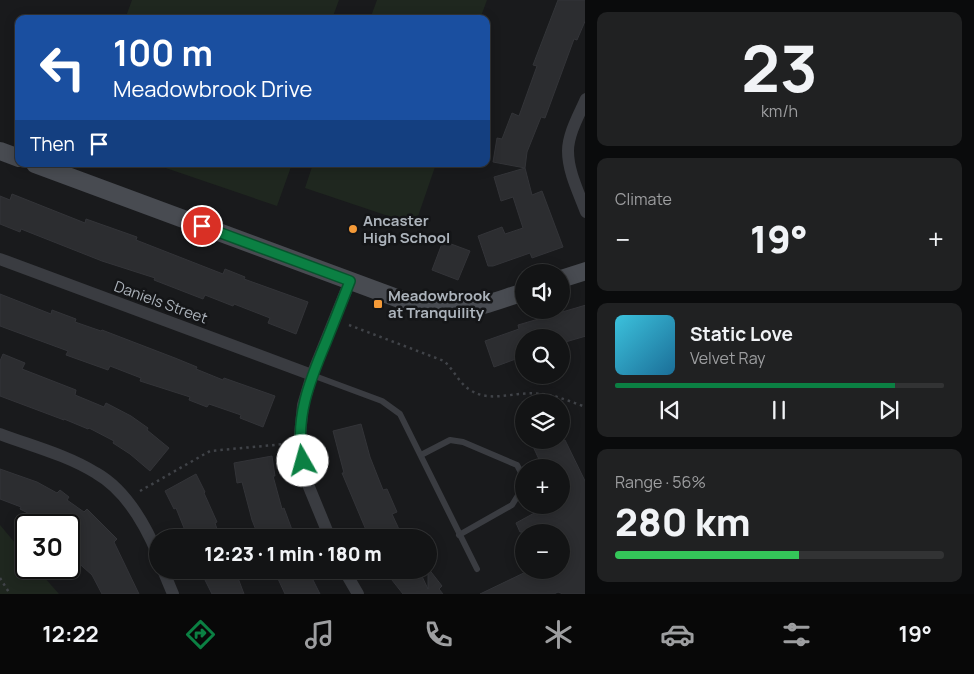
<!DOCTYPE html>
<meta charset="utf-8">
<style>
:root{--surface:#131415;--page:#202122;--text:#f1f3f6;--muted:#9d9ea0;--line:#323334;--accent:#0b8043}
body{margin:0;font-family:Manrope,sans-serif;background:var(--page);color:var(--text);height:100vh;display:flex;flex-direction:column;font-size:19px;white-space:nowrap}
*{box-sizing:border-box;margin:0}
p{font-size:16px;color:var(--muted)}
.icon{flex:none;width:28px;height:28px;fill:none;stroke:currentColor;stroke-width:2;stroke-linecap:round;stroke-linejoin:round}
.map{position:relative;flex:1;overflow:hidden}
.details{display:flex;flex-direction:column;gap:12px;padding:12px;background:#0a0b0c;width:389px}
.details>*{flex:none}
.guide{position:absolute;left:15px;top:15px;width:475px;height:152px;border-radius:10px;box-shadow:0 2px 12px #0003,0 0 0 1px var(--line);background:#1a4fa0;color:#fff;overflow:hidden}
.buttons{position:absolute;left:515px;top:264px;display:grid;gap:10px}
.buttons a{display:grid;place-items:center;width:55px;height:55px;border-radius:50%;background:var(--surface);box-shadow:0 2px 12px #0003,0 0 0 1px var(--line);font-size:25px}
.speed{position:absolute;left:15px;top:514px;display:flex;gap:10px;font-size:25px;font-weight:700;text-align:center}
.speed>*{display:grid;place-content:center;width:65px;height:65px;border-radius:50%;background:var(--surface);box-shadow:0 2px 12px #0003,0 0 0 1px var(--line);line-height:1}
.speed .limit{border:2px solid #111;border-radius:8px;background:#fff;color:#111}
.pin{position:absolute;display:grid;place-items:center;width:42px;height:42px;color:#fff;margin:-21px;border:2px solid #fff;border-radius:50%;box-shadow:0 1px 5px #0007}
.me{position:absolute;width:55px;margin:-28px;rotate:353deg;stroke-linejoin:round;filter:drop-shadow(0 0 4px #0008)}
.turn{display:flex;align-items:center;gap:18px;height:105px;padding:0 15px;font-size:22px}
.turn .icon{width:65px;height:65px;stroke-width:2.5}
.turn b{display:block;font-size:35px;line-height:42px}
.then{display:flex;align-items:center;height:48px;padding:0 15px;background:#0003;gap:10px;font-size:19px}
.big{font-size:38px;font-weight:800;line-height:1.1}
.details .widget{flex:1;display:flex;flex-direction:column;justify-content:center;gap:8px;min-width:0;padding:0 18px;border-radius:10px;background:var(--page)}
.details .dial{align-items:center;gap:0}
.dial b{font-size:65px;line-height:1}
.song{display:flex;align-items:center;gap:15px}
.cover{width:60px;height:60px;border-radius:8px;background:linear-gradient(135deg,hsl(190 70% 55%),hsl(200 70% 35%))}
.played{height:5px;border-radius:2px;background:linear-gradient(90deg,var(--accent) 85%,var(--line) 85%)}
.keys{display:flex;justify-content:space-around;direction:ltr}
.heat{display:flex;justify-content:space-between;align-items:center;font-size:28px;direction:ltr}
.charge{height:8px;border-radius:4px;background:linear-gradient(90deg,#34c759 56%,var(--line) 0)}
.trip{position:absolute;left:149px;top:529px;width:288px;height:50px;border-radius:25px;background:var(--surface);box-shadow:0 2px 12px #0003,0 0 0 1px var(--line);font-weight:800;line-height:50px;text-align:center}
.dock{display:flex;height:80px;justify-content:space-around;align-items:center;background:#080808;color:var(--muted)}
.dock .icon{width:35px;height:35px}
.dock .active{color:var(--accent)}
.dock b{font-size:22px;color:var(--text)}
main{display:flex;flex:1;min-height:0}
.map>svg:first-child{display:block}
.green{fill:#1f271f}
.building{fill:#2c2d30;stroke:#333438}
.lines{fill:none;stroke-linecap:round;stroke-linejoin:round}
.path{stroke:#404348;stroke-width:2.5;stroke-dasharray:2.5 4;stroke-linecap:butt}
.lane{stroke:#3a3c41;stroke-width:6}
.street{stroke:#3a3c41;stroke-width:12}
.secondary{stroke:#484b51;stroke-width:18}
.route-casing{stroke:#07532c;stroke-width:12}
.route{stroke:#0b8043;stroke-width:9}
.poi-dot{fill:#f49a38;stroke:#141517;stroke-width:2}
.labels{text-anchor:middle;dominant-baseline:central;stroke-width:5;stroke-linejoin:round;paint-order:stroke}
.poi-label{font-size:15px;font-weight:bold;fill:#acb3bb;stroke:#141517;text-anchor:start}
.street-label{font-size:15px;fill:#acb3bb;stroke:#141517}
</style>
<main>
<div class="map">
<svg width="586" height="594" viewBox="0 0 586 594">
<rect width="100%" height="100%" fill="#191a1c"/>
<g class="green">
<path d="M132,0H339L332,19H125Z"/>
<path d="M377,0H487L480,19H370Z"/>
<path d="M154,164H292L277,206Z"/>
<path d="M313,164H436L415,225L305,188Z"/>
<path d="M0,525L26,556V568H36L59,594H0Z"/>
</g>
<g class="building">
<path d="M558,0H586V19L577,40L574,39L545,118L541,117L527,152L525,168L493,162L497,138L502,139L512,113L519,116L537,66L533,65Z"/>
<path d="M525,168L532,195L542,191L563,247L532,258L530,253L493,266H488L478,236L502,227L505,234L523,228L513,197L501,201L494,177Z"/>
<path d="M12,194L85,223L86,219L137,237L136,240L223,274L225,269L245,277L244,279L308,302L296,334L268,323L270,318L234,304L233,306L205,295L203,299L154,280L155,278L102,261L21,229L20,232L0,224V196L10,200Z"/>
<path d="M443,241L470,251L458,280L432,270Z"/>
<path d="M0,294L51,314L52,310L76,319L75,322L101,331L102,330L175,358L197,367L196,369L223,380L224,378L275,396L263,427L240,418L241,415L209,404L207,407L189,400L190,397L140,381L141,378L110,366L108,370L66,355L68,351L0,326Z"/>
<path d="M586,305V336L562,343L561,338H524V356L494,367L485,341L519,329L518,325Z"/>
<path d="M3,354L25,363L22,369L76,390L75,395L104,407L106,403L131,416L148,428L147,430L169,448L150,471L130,454L113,443L114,441L89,428L88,429L64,419V420L0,396V361Z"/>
<path d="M361,424L370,457L383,490L387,489L397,512L392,514L403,538H350L366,530L342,473H344L333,431Z"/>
<path d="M530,440H565L586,483V594H563L558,592L554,594H480L530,570H561V532H520L516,523L538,511L535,505H561V468H543Z"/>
<path d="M272,456L275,476H273L282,509L284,508L295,538H259L252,520L242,482L237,483L234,463Z"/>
<path d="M0,469L37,482L57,493L60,490L69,497L67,500L84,512L87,509L117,539L114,542L139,594H102L92,575L74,559L80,552L69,541V525H51L20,509L21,507L0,499Z"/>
<path d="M196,474L205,492L204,493L217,522L215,523L220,538H188L176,508L174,509L165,491Z"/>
<path d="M428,568L442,586L439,589L443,594H403L384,570H419L428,589Z"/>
<path d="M200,570H235L244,594H212Z"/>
<path d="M274,570H308L320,594H285Z"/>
</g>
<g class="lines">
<g class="path">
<path d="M349,325L444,361C454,370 459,383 470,390C492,404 517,390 541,394C556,395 571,402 586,407"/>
<path d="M140,491L210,451L285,444"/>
<path d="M0,578L10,594"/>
</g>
<g class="lane">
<path d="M312,375L382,401L400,414L477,569"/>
<path d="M421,455L450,440L463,442L517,465L523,476L522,489L512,505L459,535"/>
</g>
<g class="street">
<path d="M586,99C579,115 568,134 568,151C568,172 579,193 586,212"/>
<path d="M0,259L312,375"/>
<path d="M0,434C32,446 67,455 96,473C126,490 145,524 158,555"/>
<path d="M330,538L309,487L299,444L303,405L312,375L350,281"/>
<path d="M163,570L173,594"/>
<path d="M344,570L358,594"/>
</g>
<g class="secondary">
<path d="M0,151L19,158"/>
<path d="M35,164L421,307C461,317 486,304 524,292"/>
<path d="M561,279L586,271"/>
</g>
</g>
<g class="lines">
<defs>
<path id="route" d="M202,226L350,281C342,302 334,322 326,342C310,380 294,419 303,461"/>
</defs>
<use href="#route" class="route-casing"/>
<use href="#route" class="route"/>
</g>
<g class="poi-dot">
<circle cx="353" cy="229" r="5"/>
<rect x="373" y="299" width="10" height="10" rx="2.5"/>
</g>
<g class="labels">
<g class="poi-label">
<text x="363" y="220">Ancaster<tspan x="363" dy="17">High School</tspan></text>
<text x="388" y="295">Meadowbrook<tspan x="388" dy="17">at Tranquility</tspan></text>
</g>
<g class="street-label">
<text transform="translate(161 302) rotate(20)">Daniels Street</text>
</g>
</g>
</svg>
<div class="buttons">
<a><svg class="icon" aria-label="sound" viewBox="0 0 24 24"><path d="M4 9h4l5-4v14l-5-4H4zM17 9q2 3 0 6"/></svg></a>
<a><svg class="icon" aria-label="search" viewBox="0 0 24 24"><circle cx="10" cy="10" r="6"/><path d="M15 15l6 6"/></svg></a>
<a><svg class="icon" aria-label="layers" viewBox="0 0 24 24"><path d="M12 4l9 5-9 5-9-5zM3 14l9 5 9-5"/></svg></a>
<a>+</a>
<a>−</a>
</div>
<div class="speed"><div class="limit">30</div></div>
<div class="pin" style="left:202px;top:226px;background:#d93025"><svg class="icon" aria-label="arrive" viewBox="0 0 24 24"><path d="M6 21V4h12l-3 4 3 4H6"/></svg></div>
<svg class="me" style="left:303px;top:461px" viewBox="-20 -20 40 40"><circle r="19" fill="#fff"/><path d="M0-13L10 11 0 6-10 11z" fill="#0b8043"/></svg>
<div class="trip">12:23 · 1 min · 180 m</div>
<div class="guide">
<div class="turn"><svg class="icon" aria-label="left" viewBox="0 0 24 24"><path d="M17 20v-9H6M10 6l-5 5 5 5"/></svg><div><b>100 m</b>Meadowbrook Drive</div></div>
<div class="then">Then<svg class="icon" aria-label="arrive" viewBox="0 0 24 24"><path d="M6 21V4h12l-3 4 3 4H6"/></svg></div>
</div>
</div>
<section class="details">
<div class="widget dial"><b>23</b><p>km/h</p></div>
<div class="widget"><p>Climate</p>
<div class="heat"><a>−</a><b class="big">19°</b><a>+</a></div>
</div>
<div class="widget">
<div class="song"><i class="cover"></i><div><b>Static Love</b><p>Velvet Ray</p></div></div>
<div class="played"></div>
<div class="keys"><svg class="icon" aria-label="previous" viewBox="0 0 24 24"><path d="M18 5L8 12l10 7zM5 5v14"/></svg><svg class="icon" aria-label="pause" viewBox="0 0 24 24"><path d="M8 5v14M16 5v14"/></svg><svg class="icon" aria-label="next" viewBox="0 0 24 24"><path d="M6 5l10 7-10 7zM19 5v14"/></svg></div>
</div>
<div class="widget"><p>Range · 56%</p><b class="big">280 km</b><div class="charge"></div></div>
</section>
</main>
<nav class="dock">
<b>12:22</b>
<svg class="icon active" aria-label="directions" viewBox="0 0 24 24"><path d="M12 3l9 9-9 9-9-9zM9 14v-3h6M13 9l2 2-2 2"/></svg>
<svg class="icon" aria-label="music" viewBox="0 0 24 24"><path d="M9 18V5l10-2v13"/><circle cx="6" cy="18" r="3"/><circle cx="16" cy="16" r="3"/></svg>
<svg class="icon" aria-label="phone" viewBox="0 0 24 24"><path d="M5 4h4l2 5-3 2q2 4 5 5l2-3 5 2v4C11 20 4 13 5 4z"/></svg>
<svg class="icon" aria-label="climate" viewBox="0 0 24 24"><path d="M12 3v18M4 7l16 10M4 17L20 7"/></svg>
<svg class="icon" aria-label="car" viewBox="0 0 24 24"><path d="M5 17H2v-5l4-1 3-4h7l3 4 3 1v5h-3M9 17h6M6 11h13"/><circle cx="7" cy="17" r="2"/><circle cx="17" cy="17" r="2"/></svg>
<svg class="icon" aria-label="filters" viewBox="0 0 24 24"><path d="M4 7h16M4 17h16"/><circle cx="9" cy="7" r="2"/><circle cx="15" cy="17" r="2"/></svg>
<b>19°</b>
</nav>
